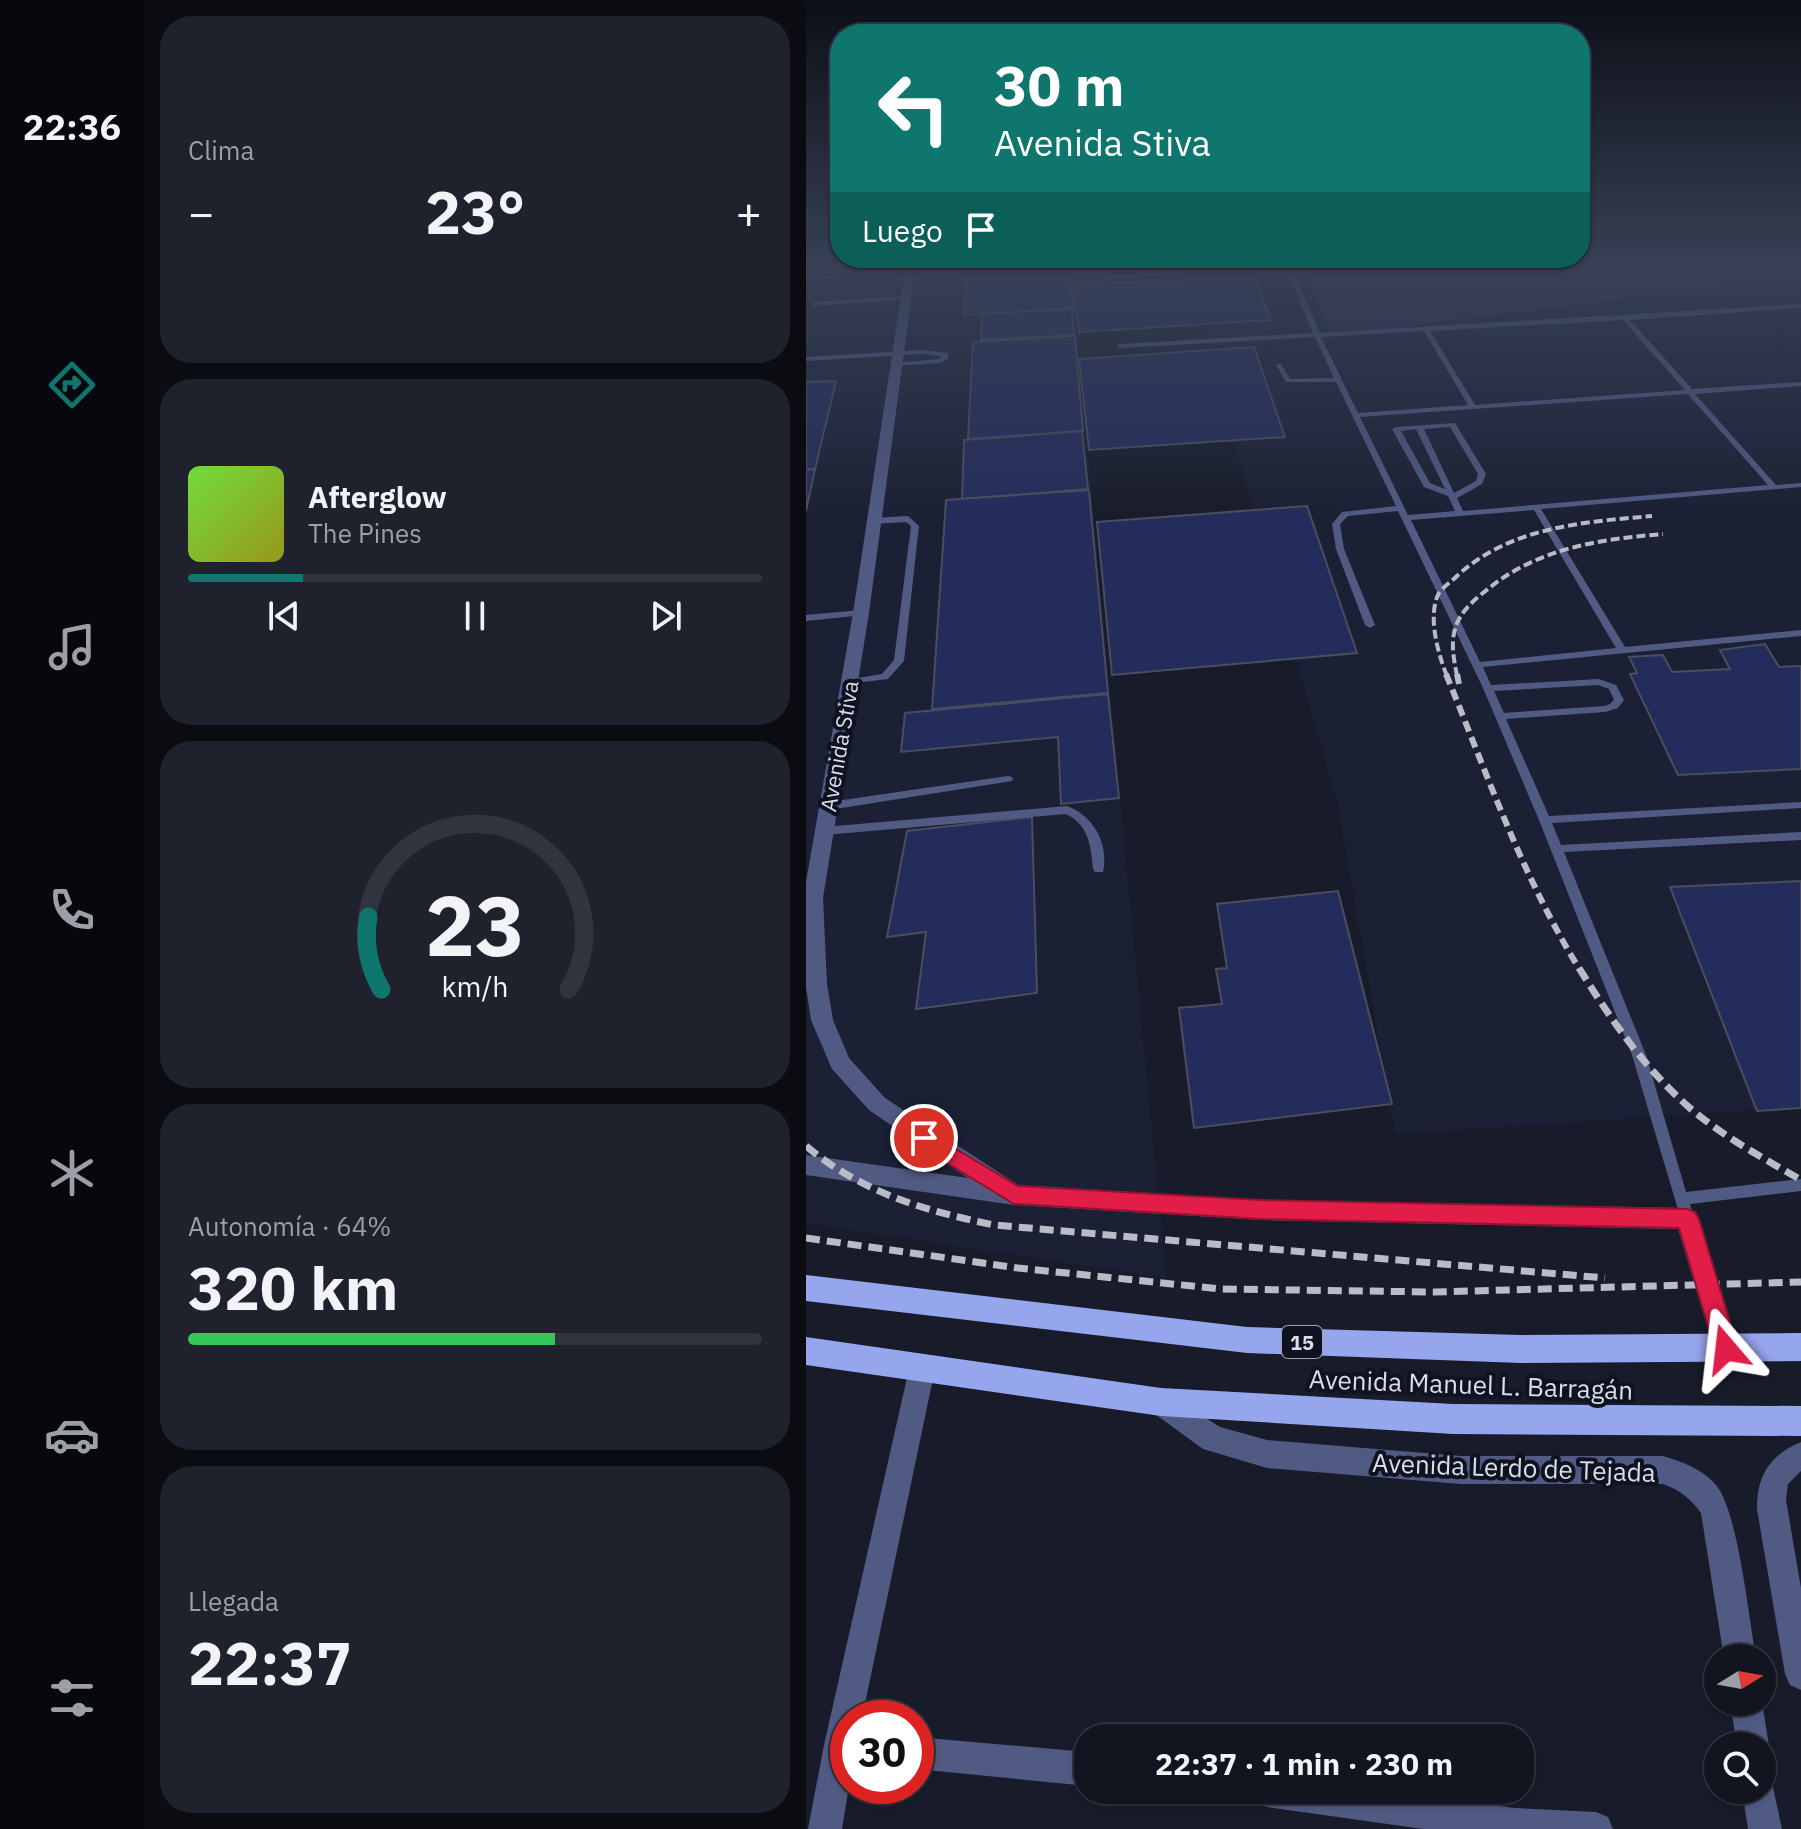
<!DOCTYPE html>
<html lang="es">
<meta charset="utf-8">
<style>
:root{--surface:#121520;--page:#1f222d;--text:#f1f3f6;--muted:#9c9fa5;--line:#31343e;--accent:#0f766e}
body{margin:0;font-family:"IBM Plex Sans",sans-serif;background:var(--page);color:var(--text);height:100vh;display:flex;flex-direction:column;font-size:30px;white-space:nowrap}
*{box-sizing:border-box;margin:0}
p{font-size:26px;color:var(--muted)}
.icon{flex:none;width:44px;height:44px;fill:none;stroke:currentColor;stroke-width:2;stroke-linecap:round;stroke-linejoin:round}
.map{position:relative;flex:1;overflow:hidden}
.sheet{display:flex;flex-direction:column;gap:16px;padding:16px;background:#0a0c12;width:662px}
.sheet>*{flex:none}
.banner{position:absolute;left:24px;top:24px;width:760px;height:244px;border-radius:32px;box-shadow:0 2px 6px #0004,0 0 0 2px var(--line);background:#0f766e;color:#fff;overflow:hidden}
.needle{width:52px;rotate:79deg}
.fabs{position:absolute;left:898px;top:1644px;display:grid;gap:16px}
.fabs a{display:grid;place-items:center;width:72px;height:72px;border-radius:50%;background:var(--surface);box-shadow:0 2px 6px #0004,0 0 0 2px var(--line);font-size:40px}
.speed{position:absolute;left:24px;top:1700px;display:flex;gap:16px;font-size:40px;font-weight:700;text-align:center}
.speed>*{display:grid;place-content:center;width:104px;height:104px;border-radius:50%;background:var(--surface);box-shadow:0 2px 6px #0004,0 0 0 2px var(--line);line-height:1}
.speed .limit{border:12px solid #d22;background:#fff;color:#111}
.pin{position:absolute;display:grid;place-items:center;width:68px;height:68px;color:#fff;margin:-34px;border:4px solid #fff;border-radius:50%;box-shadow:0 2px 8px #0007}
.me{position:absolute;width:88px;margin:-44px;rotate:343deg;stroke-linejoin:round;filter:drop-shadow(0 0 6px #0008)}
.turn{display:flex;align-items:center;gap:28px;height:168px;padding:0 32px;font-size:36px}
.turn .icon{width:104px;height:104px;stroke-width:2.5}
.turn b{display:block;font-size:56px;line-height:68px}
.then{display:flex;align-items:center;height:76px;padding:0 32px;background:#0003;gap:16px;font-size:30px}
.big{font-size:60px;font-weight:700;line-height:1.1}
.sheet .tile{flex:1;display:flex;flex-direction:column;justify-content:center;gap:12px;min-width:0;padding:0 28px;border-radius:32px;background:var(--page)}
.sheet .dial{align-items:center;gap:0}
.dial svg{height:208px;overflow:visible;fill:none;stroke:var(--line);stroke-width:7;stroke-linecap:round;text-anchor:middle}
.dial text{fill:var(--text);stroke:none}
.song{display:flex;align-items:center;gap:24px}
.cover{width:96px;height:96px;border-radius:12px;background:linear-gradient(135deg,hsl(100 70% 55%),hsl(60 70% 35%))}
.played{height:8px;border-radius:4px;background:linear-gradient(90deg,var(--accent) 20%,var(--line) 20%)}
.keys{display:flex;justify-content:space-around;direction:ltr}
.heat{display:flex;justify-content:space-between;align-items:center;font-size:44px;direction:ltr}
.charge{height:12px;border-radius:6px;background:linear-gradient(90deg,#34c759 64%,var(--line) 0)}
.trip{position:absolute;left:268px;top:1724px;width:460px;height:80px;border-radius:32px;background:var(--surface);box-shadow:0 2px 6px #0004,0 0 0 2px var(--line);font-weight:700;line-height:80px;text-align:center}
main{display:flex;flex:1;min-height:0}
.tabs{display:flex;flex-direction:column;width:144px;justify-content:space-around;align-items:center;background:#07080d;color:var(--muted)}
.tabs .icon{width:56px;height:56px}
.tabs .active{color:var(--accent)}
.tabs b{font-size:36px;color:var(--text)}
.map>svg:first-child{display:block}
.built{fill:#1c2035}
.green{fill:#293050}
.building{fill:#242c5c;stroke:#494e5f;stroke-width:2}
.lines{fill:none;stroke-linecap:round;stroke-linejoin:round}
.service{fill:#515a82;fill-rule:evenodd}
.minor{fill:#515a82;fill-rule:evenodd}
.tertiary{fill:#515a82;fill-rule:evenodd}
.trunk{fill:#96a6ed;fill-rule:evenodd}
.rail-far2{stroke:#b9bcc7;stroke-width:4;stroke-dasharray:9 4;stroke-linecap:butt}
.rail-far1{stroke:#b9bcc7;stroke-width:6;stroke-dasharray:11 6;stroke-linecap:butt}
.rail{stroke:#b9bcc7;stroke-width:7;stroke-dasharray:14 7;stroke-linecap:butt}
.route{fill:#e11d48;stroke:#92132f;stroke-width:2}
.labels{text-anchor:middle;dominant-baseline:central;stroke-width:8;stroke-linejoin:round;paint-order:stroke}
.shield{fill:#0f1321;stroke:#9ea1ad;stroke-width:2}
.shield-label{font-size:20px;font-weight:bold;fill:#dbdee9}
.street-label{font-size:22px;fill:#dbdee9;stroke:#0f1321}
.near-street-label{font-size:26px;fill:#dbdee9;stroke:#0f1321}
</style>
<main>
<nav class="tabs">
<b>22:36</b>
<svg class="icon active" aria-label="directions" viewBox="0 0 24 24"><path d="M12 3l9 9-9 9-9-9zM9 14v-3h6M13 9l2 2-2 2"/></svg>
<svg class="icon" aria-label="music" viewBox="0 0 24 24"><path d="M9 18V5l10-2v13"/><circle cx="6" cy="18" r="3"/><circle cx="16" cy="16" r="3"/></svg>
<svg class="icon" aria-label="phone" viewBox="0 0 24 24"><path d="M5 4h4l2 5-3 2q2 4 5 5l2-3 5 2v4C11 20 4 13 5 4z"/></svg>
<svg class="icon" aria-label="climate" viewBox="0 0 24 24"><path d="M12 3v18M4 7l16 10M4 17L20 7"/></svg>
<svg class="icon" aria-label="car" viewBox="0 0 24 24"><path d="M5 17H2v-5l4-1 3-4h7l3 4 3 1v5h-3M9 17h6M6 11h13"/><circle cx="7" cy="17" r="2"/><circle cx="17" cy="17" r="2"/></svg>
<svg class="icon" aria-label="filters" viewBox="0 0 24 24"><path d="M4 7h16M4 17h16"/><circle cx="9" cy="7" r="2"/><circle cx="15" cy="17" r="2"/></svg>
</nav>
<section class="sheet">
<div class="tile"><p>Clima</p>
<div class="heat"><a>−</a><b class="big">23°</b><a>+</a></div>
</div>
<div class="tile">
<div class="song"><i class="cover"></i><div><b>Afterglow</b><p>The Pines</p></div></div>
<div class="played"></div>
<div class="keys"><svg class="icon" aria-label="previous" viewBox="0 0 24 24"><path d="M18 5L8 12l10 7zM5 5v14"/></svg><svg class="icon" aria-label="pause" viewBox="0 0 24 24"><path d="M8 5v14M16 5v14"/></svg><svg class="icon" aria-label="next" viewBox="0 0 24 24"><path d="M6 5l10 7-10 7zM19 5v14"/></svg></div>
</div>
<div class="tile dial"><svg viewBox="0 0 100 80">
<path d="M14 69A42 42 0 1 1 86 69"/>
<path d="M14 69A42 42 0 0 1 9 41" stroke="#0f766e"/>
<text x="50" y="56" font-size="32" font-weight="700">23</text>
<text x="50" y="72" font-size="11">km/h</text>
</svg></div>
<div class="tile"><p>Autonomía · 64%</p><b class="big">320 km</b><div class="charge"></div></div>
<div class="tile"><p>Llegada</p><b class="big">22:37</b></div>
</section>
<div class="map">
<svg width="995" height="1829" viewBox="0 0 995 1829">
<rect width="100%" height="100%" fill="#181c2a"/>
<g class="built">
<path d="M0,263H263L360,1278L0,1223Z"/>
<path d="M995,276V1107L589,1134L532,805L393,320Z"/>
</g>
<g class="green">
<path d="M263,263H456V264L264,275Z"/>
<path d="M493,263H995V276L546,333L523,328Z"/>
</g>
<g class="building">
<path d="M0,263H33L30,277L0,278Z"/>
<path d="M161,263H262L267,308L158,315Z"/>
<path d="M448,275L465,320L273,332L267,286Z"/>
<path d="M266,309L268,335L175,340L176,314Z"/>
<path d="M269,336L277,431L162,439L167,342Z"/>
<path d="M448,347L479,437L283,450L273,359Z"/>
<path d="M30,381L9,469L0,470V382Z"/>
<path d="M276,431L282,489L156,499L158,440Z"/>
<path d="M9,469L0,511V470Z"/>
<path d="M283,490L302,693L126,709L140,500Z"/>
<path d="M501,506L551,653L306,675L291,522Z"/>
<path d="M959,644L973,667L995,666V769L872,775L824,674L831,673L823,657L857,655L866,672L924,669L914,650Z"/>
<path d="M302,694L313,798L255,804L252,737L95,752L99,713Z"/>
<path d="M226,817L231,993L110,1009L120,932L81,937L101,831Z"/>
<path d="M995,881V1108L951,1111L864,887Z"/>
<path d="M532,891L586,1104L388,1128L373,1008L416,1004L410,969L421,968L411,904Z"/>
</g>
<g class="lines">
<g class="service">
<path d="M484,265L514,333L995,304V308L824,320L886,389L995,382V386L889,394L970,485L995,483V487L735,509L819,647L995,630V636L677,667L685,685L793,679L810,685L818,700L812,708L799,712L700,719L743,816L995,802V808L746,823L755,845L995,832V840L758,852L840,1055L880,1192L995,1179V1191L884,1204L888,1219L886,1223L881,1225L876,1223L826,1055L733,820L677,688L592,511L542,516L534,524L538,549L569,625L564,628L559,625L530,549L526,524L536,512L590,506L530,382H480L470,365L475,364L484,379L528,378L509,337L314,348L311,346L314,344L507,333L480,268L299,279L296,277L299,275ZM817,320L879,390L669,405L624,331ZM618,331L662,405L552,413L515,337ZM882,394L962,485L657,511L651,498L676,484L680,474L649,423L590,427L586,429L618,487L642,496L649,511L602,515L554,417ZM644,427L672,474L670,481L648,493L618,429ZM610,429L639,489L624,483L595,431ZM728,510L810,648L674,662L605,520ZM792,685L803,689L808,700L804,704L798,706L698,713L688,691Z"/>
<path d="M99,296L101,297V299L8,306L5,304L8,302Z"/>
<path d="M116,350L142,353V359L134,363L89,366L87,365V363L133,359L136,356L116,354L0,361V357Z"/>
<path d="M102,516L113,526L98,661L82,679L40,684V680L76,674L88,660L105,526L100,522L68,524L64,521L68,518Z"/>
<path d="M55,610L60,613L58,615L0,621V615Z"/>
<path d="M202,776L206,777L207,779L206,781L23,810L18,806L23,802Z"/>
<path d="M261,806C288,816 303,844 297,872H289L287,869C285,846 283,825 260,814L18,835L12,831L18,827Z"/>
</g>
<g class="minor">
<path d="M100,263H110L63,613L17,898L21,984L27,1020L43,1058L79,1098L212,1185L455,1200L881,1208L890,1212L893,1219L933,1349L929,1358L920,1361L911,1358L872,1229L455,1220L208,1205L0,1175V1155L162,1178L63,1110L26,1069L5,1020L0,987V882L47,613Z"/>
<path d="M116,1356L126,1360L129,1369L56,1718H42L43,1786L36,1829H2L18,1745L103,1369L106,1360Z"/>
<path d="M110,1737L282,1752V1786L110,1769Z"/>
<path d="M444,1790H580L708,1808L790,1812L802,1817L807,1829H617L461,1807L449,1802Z"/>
</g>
<g class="tertiary">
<path d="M355,1389L414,1427L461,1440L655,1456H857C876,1462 897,1469 910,1485C932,1511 943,1619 950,1658H918L895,1513C885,1499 874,1490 857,1484H655L461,1468L397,1449L345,1411L341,1402L345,1393Z"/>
<path d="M995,1442V1471L982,1484L980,1500L995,1588V1690L984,1685L979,1674L951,1509C951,1475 964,1455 995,1442Z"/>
<path d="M924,1702H956L963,1746L959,1758L956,1759V1746H931Z"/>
<path d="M956,1775L965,1778L976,1829H942L936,1790H956Z"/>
</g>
<g class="trunk">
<path d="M0,1275L441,1327L715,1335L995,1333V1361L715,1363L441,1353L0,1301Z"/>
<path d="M0,1337L355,1388L647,1404L995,1406V1436L647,1434L355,1416L0,1365Z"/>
</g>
<g class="rail-far2">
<path d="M641,676C632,654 621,615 633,593C637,587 646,581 651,576C704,527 777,522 846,516"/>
<path d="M651,676C648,660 644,642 650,626C655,611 669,599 682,589C732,548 795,539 857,534"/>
</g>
<g class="rail-far1">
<path d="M640,674C681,774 717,878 774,970"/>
<path d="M651,674L653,684"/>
</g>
<g class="rail">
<path d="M773,968C805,1020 839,1069 885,1109C918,1137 957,1158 995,1180"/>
<path d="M0,1146C55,1192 119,1211 188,1225L799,1278"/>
<path d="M0,1238L212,1268L415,1289L628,1292L995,1282"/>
</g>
</g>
<linearGradient id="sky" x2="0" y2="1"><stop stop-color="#0d0f17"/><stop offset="0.51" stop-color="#374055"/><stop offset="1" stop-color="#374055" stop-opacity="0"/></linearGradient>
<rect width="995" height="519" fill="url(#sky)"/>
<path class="route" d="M118,1130L212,1186L455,1200L881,1209L889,1212L893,1219L932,1349L928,1357L920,1360L911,1357L873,1228L455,1219L208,1204L110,1144L107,1138L110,1132Z"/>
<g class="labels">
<rect class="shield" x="476" y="1326" width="40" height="32" rx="6"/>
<g class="shield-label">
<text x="496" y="1342">15</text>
</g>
<g class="street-label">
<text transform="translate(33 746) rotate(-80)">Avenida Stiva</text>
</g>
<g class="near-street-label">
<text transform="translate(665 1384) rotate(2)">Avenida Manuel L. Barragán</text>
<text transform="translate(708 1467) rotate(2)">Avenida Lerdo de Tejada</text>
</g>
</g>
</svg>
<div class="fabs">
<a><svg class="needle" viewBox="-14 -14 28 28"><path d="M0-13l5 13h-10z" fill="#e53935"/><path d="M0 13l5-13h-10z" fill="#9c9fa5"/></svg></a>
<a><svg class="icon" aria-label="search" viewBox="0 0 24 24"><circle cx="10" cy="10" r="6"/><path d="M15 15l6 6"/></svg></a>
</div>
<div class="speed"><div class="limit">30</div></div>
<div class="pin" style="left:118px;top:1138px;background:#d93025"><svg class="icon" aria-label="arrive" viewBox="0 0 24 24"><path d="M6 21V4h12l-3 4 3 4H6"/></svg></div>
<svg class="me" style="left:920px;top:1349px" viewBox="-20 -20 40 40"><path d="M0-17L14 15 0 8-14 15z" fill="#e11d48" stroke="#fff" stroke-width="4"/></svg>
<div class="trip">22:37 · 1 min · 230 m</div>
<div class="banner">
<div class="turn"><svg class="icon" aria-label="left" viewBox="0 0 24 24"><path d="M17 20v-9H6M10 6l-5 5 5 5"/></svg><div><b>30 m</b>Avenida Stiva</div></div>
<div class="then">Luego<svg class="icon" aria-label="arrive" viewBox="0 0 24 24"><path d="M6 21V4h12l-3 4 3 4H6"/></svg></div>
</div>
</div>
</main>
